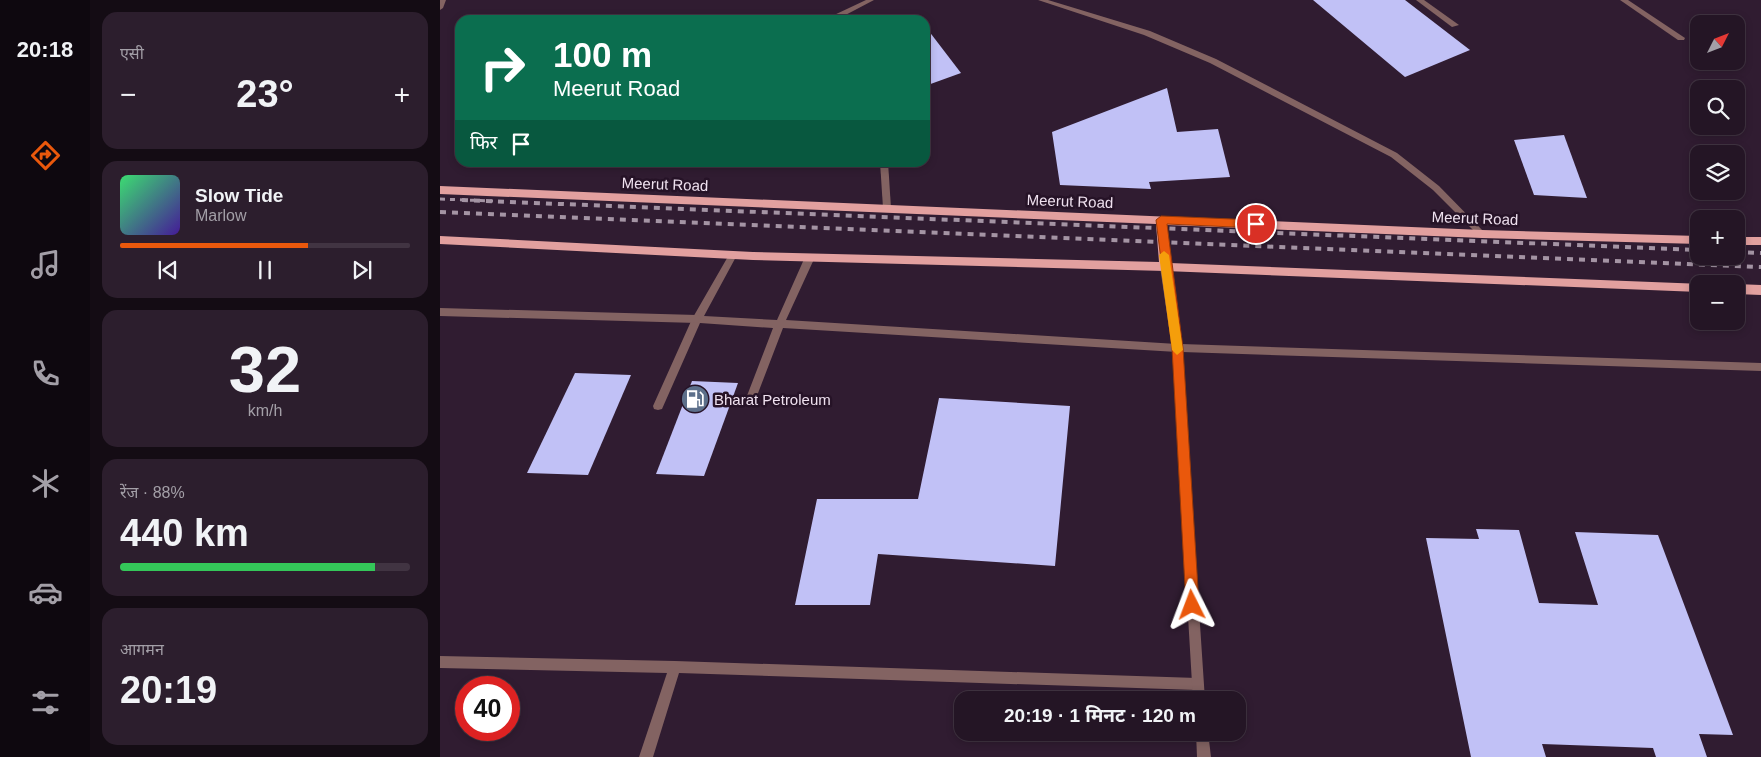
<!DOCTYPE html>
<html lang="hi">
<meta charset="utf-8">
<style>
:root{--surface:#241525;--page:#2c1e2d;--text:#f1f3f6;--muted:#a39fa7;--line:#413442;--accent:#ea580c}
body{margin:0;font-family:Helvetica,"Noto Sans Devanagari",sans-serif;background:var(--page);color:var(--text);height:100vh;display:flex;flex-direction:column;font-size:19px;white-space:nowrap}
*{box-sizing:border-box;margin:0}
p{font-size:16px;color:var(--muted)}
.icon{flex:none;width:28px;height:28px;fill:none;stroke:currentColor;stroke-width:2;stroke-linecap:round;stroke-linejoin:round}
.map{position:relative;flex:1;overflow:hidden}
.drawer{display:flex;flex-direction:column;gap:12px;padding:12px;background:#140c14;width:350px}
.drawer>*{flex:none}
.banner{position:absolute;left:15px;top:15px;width:475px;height:152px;border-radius:15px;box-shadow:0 2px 8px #0003,0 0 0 1px var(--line);background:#0b6e4f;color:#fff;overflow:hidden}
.needle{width:32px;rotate:48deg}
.controls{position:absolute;left:1250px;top:15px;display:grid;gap:10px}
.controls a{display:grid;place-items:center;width:55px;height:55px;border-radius:10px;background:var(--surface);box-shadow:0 2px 8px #0003,0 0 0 1px var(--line);font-size:25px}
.speed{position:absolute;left:15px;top:676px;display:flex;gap:10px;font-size:25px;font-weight:700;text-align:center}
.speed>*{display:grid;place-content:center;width:65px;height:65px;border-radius:50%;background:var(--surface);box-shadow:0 2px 8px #0003,0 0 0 1px var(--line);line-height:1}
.speed .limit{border:8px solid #d22;background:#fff;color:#111}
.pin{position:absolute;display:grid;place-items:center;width:42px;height:42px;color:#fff;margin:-21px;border:2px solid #fff;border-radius:50%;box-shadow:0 1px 5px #0007}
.me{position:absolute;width:55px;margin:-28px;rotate:357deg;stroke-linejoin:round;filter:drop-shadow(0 0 4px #0008)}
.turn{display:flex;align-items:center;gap:18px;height:105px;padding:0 15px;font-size:22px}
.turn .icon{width:65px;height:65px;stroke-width:2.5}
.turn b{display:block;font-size:35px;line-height:42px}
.then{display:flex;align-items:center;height:48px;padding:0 15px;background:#0003;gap:10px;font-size:19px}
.big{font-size:38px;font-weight:700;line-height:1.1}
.drawer .widget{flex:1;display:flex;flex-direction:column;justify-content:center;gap:8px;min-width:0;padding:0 18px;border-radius:15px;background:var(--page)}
.drawer .dial{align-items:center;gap:0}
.dial b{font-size:65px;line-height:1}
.song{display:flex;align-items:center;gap:15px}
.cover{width:60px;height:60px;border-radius:8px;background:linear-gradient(135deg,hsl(140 70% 55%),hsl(260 70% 35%))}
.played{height:5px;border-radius:2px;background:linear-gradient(90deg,var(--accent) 65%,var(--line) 65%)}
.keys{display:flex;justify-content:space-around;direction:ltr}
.heat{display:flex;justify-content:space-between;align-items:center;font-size:28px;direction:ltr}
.charge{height:8px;border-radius:4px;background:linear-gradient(90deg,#34c759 88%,var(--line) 0)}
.trip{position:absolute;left:514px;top:691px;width:292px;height:50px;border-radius:15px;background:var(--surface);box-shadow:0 2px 8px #0003,0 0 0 1px var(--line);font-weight:700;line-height:50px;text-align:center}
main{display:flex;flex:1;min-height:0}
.tab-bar{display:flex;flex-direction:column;width:90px;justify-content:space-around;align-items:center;background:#0e080f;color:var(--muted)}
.tab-bar .icon{width:35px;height:35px}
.tab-bar .on{color:var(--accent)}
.tab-bar b{font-size:22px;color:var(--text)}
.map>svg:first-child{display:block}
.building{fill:#c1c1f6}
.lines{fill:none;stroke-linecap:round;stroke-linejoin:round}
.service{fill:#836362;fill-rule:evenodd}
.minor{fill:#836362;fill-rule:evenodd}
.tertiary{fill:#836362;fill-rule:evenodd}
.primary{fill:#e2a09f;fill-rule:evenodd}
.rail-far1{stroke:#a494a4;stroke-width:3;stroke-dasharray:5 5;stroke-linecap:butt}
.rail{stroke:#a494a4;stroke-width:4;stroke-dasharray:6 6;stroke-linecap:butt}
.route{fill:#ea580c;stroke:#983908}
.slow{fill:#f59e0b}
.labels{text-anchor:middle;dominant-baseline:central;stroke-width:5;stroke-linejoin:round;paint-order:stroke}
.street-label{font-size:15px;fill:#efe1ef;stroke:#261327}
.poi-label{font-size:15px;fill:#efe1ef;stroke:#261327;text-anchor:start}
</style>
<main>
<nav class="tab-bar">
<b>20:18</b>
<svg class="icon on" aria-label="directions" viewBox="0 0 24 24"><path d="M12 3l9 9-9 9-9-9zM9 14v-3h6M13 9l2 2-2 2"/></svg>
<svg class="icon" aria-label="music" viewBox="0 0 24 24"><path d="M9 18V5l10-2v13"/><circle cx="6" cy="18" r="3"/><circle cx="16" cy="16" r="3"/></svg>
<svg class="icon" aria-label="phone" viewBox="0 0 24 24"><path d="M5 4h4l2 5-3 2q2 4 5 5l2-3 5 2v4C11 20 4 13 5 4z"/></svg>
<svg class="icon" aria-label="climate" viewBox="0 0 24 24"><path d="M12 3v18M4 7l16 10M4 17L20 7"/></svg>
<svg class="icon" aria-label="car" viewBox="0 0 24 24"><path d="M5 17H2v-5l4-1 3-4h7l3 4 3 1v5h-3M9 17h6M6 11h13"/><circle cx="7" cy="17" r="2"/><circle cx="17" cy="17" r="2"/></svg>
<svg class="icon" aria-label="filters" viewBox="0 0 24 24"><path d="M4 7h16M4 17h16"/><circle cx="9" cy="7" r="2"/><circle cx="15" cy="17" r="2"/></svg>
</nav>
<section class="drawer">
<div class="widget"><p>एसी</p>
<div class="heat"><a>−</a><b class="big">23°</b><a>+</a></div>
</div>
<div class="widget">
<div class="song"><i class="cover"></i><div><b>Slow Tide</b><p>Marlow</p></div></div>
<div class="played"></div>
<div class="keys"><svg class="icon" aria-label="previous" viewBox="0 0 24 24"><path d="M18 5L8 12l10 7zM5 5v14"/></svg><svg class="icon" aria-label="pause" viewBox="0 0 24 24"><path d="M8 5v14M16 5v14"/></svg><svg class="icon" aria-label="next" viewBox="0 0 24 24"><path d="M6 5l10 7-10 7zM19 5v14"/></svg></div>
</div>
<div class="widget dial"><b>32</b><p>km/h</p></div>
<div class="widget"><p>रेंज · 88%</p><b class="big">440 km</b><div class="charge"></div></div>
<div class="widget"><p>आगमन</p><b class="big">20:19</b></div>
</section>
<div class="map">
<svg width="1321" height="757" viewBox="0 0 1321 757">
<rect width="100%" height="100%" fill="#301c31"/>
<g class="building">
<path d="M873,0H965L1030,50L965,77Z"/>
<path d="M485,26L521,73L485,86Z"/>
<path d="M727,88L737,132L778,129L790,177L709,182L711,189L620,185L612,132Z"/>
<path d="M1124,135L1147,198L1094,195L1074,140Z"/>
<path d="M135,373L191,375L148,475L87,473Z"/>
<path d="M252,381L298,383L264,476L216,474Z"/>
<path d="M499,398L630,406L615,566L438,554L430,605H355L377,499H478Z"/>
<path d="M1036,529L1079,530L1099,603L1158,605L1135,532L1218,535L1293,735L1259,734L1267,757H1216L1213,748L1102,744L1106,757H1031L986,538L1039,539Z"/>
</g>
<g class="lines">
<g class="service">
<path d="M293,252L297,255L264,316L337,320L365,257L370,254L375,257L346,320L737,344L740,345L742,348L740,351L737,352L343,328L315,401L314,404L310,405L306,404L305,401L333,328L260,323L222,409L218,410L214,409L213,406L252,319L290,253Z"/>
<path d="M0,656L235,661L757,678L761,680L763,684L761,688L757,690L239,673L213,757H199L227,673L0,668Z"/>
</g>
<g class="minor">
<path d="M0,0H6L3,8L0,10Z"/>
<path d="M426,0H434L396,20H378L392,16Z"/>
<path d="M598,0H608L710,31L776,59L957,153L999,186L1046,234L1042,237L1039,236L993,190L951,157L770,63L704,35Z"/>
<path d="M976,0H984L1019,25L1012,27Z"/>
<path d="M1180,0H1188L1245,38L1244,40H1238Z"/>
<path d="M440,162H448L451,208L447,211L443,208Z"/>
<path d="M0,308L257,315L262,319L257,323L0,316Z"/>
</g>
<g class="tertiary">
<path d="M725,263L730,267L741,344L1321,363V371L742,352L765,700H753L732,348L720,267Z"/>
<path d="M756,732H768L771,757H757Z"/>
</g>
<g class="primary">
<path d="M0,186L1042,230L1259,236V244L1042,238L727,225L730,263L1263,284H1259V292L725,271L313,260L0,244V236L313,252L719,262L716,224L0,194Z"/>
<rect x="1296" y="237" width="25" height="8"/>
<path d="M1296,284L1321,285V295L1296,294Z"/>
</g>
<path class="rail-far1" d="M0,199L53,201"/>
<g class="rail">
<path d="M22,200L1259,250"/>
<path d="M0,212L1321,267"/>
<path d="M1296,252L1321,253"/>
</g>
</g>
<path class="route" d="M721,216L816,220L821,224L816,228L727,224L743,348L759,605L757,610L752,611L748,610L746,605L732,348L716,220Z"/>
<path class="slow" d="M724,251L729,255L743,350L737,355L732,350L719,255Z"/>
<defs>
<symbol id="fuel-disc" viewBox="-11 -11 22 22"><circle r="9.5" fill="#5c6f8a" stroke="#261327"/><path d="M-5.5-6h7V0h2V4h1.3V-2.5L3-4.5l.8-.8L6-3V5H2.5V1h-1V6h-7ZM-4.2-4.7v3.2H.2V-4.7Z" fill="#fff"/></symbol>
</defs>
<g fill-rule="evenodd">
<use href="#fuel-disc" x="239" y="383" width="32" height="32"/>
</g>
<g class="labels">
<g class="street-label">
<text transform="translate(225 184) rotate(2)">Meerut Road</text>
<text transform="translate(630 201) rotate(2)">Meerut Road</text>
<text transform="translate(1035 218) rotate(2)">Meerut Road</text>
</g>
<g class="poi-label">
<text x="274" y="399">Bharat Petroleum</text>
</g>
</g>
</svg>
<div class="controls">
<a><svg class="needle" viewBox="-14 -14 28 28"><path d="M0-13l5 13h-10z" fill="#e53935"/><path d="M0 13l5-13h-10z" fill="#a39fa7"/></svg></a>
<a><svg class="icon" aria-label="search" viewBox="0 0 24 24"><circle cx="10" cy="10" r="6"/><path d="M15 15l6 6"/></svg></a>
<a><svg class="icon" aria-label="layers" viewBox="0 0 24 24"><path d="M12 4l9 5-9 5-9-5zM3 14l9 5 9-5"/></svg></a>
<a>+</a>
<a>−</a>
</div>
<div class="speed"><div class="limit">40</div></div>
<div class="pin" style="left:816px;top:224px;background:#d93025"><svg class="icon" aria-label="arrive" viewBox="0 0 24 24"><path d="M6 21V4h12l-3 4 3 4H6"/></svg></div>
<svg class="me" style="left:752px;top:605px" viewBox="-20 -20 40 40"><path d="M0-17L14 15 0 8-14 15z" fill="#ea580c" stroke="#fff" stroke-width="4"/></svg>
<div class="trip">20:19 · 1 मिनट · 120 m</div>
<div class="banner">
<div class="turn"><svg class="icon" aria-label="right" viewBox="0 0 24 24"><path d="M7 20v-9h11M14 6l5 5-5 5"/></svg><div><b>100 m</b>Meerut Road</div></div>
<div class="then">फिर<svg class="icon" aria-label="arrive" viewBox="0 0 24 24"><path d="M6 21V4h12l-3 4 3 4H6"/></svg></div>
</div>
</div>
</main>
